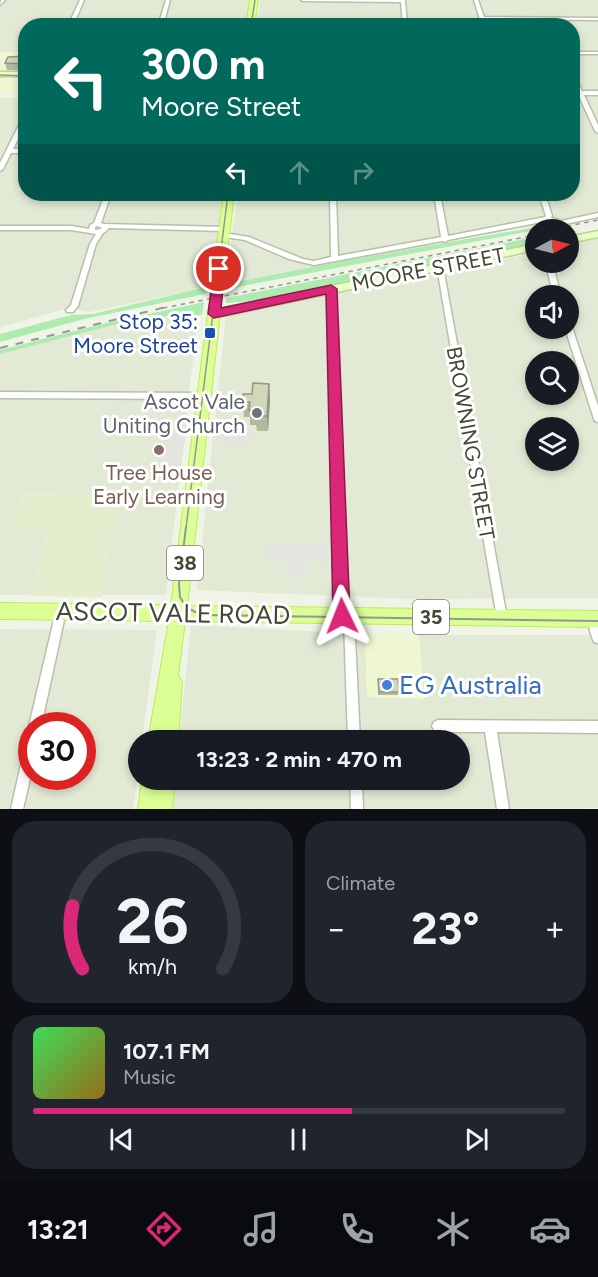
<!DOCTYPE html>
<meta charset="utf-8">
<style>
:root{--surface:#171b24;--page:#20242c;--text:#f1f3f6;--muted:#9ea1a6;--line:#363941;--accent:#db2777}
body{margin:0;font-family:Figtree,sans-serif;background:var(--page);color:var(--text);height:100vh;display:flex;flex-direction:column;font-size:22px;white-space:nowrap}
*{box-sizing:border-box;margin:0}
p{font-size:20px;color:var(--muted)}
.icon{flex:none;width:33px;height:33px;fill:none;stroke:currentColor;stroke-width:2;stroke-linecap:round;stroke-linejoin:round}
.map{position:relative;height:809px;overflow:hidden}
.side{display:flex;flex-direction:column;gap:12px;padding:12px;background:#0d0f14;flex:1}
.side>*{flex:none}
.guide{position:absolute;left:18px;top:18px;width:562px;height:183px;border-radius:24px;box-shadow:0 3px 9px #0003;background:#00695c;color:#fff;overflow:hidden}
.needle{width:39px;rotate:83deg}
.tools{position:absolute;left:525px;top:219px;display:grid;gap:12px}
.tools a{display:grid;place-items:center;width:54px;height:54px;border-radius:50%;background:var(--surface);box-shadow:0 3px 9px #0003;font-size:30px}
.speed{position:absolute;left:18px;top:712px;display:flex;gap:12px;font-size:30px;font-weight:700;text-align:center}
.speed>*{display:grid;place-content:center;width:78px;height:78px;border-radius:50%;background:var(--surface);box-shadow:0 3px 9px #0003;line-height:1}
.speed .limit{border:9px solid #d22;background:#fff;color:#111}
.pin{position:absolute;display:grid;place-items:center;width:51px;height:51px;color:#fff;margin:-26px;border:3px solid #fff;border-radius:50%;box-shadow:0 2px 6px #0007}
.me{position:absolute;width:66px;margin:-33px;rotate:358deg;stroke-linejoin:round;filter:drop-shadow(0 0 4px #0008)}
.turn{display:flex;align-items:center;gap:21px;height:126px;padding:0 24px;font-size:27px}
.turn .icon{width:78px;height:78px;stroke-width:2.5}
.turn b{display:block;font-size:42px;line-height:51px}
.lanes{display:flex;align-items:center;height:57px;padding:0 24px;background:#0003;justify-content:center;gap:30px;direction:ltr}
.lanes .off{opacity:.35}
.big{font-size:45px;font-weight:700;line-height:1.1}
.side .tile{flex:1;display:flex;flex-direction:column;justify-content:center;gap:9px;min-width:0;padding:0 21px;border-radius:24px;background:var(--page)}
.side .dial{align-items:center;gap:0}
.dial svg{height:156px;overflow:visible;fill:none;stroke:var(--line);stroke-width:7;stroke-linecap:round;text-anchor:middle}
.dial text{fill:var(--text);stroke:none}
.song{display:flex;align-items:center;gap:18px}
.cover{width:72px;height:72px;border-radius:9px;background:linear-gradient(135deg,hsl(130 70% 55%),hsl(40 70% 35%))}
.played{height:6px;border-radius:3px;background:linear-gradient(90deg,var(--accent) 60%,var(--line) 60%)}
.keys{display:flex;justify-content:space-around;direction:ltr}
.heat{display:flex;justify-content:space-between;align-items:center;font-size:33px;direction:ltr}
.side .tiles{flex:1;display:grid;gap:12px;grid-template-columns:1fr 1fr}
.tile:last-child{grid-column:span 2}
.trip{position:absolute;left:128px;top:730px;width:342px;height:60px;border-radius:30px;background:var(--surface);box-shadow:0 3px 9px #0003;font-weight:700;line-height:60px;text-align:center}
.menu{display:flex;height:96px;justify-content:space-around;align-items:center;background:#090b0e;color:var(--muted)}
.menu .icon{width:42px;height:42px}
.menu .active{color:var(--accent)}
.menu b{font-size:27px;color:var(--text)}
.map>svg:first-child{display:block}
.residential{fill:#e2e9d4;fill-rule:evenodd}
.commercial{fill:#eff7d0}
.education{fill:#e4eecf}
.green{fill:#adebb1}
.parking{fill:#e4e5df}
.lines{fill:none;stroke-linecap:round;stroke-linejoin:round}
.street-casing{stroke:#b9c0a8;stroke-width:3}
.secondary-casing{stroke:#bcd491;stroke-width:3}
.primary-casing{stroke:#bdeb5e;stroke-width:2}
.street{fill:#fff;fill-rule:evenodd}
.secondary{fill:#e9ffc6;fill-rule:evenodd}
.primary{fill:#dbff95;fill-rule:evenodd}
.tram-far1{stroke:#969696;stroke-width:1.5}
.tram{stroke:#969696;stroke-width:2}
.rail-far1{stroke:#969696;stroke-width:1.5;stroke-dasharray:4.5 4.5;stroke-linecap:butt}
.rail{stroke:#969696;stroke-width:2;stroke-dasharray:8 8;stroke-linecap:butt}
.primary-bridge-casing{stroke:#bdeb5e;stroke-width:13;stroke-linecap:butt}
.primary-bridge{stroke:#dbff95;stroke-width:10}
.wall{fill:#b3b9a1}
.shaded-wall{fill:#929683}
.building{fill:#d0d7bb;stroke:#929683;stroke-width:1.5}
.route{fill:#db2777;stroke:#8e194d;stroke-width:1.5}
.transit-dot{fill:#1a4fb4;stroke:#fff;stroke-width:2}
.worship-dot{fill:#6b7280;stroke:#fff;stroke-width:2}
.education-dot{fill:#8d6e63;stroke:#fff;stroke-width:2}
.shop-dot{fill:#3f7fe0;stroke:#fff;stroke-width:2}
.labels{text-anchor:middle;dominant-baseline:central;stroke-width:6;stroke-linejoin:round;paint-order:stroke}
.shield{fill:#fff;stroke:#7b7f72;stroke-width:1.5}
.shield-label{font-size:20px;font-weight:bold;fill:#434835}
.street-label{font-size:21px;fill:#434835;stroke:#fff}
.transit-label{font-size:21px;fill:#164399;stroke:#fff;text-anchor:end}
.worship-label{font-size:21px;fill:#5b616d;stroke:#fff;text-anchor:end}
.education-label{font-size:21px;fill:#785e54;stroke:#fff}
.near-street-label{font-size:26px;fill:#434835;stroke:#fff}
.near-shop-label{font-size:26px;fill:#366cbe;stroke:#fff;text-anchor:start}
</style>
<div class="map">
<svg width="598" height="809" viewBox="0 0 598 809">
<rect width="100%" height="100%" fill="#f0f4e6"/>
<g class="residential">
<path d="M0,0H250L246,25L26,26L25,52H0Z"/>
<path d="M260,0H598V212L225,285L238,194H573V26L257,25Z"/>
<path d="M0,98H25L26,194H224L212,286L89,312L69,308L0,327Z"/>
<path d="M598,238V598L408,599L197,590L226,314L535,253L536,262H568L569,245ZM536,296H568V328H536ZM536,362H568V394H536ZM536,428H568V460H536Z"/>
<path d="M198,315L166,595H0V354L146,317Z"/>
<path d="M191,625L365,634L367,697L424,698L419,635H598V808L173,809L176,780H459V741H179Z"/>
<path d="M0,629L157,630L142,741H138V773L133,809H0ZM32,726H82V777H32Z"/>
</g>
<g class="commercial">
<rect x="0" y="52" width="25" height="40"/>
<path d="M365,634L419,635L424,699L367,697Z"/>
</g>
<path class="education" d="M21,492H57L56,496H119L101,597L30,596L48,527H11Z"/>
<g class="green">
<path d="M598,217L567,224L227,289V284C350,259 474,237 598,217Z"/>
<path d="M535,237V244L251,301L226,303V298Z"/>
<path d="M206,287L205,294L84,319L0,342V334L71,315L93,314Z"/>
<path d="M204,302L202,315L146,317L0,354V350L102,324Z"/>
</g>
<g class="parking">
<path d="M222,426H253L252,444H220L221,438L213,437L214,434H221Z"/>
<path d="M165,432L186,433L181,466H152L154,456H161Z"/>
<path d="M268,543H328V567L323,566V558H307L306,577H287V559H268Z"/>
</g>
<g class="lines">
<defs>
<g id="street">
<path d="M1,0H5L0,5Z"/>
<path d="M80,0H84L73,26H68Z"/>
<path d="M166,0H170L163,26H158Z"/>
<path d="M301,0H405L407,26H403L401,2L303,1Z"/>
<path d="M474,0H478L484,17L598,18V20L485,19L487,26H482Z"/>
<rect x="573" y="52" width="25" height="2"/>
<path d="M573,75L576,77L582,91H598V95H584L598,125V133L595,131L573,83Z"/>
<path d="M26,115V124L13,149H26V153H11L3,169L0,171V163L23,117Z"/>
<path d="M105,194H111L101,223L104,224L225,227L228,229L225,231L109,228L105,232L103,233L96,244L78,306L73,312H67L66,310L71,305L90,244L96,234L71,230H0V226H71L89,229L90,225L94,223ZM97,226L102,228L101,229L95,230V227Z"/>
<path d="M330,194H336L338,256L441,237L434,194H440L448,236L545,217L546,216L539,194H545L552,216L551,218L561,221L598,213V217L561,225L547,221L448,240L445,242L442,241L314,265L289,259L245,240L224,237L221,235L224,233L249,237L303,259L314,261L331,257Z"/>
<path d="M545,262H552L561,296H554Z"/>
<path d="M438,265H442L443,267L507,618L506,621L502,623L498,621L497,618L437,267Z"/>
<path d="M328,287H334L335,289L347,612L353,613L354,616L360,741H348L344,620L338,619L337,616L327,289Z"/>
<path d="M568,325L572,327L598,406V422L595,421L594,419L565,328H568Z"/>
<path d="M0,392L204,393L208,396L204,399L0,398Z"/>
<path d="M61,606L65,608L66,611L41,726H32V730L29,726L56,611L57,608Z"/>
<path d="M593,614L597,616L598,619V643L594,642C591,635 587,623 589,616Z"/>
<path d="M438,720L598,721V733L497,732L509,809H497L485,732H438L434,730L432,726L434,722Z"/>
<path d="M32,737V770L23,809H11L26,742L28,738Z"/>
<path d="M350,780H362L363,809H351Z"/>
</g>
<g id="secondary">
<rect x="0" y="72" width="26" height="4"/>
<path d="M598,231V237L568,243V237Z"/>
<path d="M536,244V250L214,318L209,314L214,310Z"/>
</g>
<g id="primary">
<path d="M250,0H258L254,26H246Z"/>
<path d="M224,194H234L223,286L217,290L211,286Z"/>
<path d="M215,301L221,305L187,606L598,611V627L185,621L178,675L182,682L178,741H148L169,621L0,619V603L171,605L209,305Z"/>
<path d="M142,780H175L172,809H138Z"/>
</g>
</defs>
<use href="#street" class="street-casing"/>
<use href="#secondary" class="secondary-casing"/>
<use href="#primary" class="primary-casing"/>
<use href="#street" class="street"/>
<use href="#secondary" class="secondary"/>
<use href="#primary" class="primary"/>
<g class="tram-far1">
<path d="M251,26L255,0"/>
<path d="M0,75L26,76"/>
<path d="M186,528L228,194"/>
</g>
<path class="tram" d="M186,527L179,584L180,597L186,607L201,615L598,621"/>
<g class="rail-far1">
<path d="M549,230L598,220"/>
<path d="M163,308L536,235"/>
</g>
<path class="rail" d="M0,348L170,306"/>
<defs>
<path id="primary-bridge" d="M215,305L217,286"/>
</defs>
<use href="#primary-bridge" class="primary-bridge-casing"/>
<use href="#primary-bridge" class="primary-bridge"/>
</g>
<g class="wall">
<path d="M26,56V70H7L5,63Z"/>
<path d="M269,384L270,399L268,431H257L256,425H250V417H244L243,402L252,394Z"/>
<path d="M378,679L399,692L398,695H378Z"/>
</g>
<path class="shaded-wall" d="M269,384L270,399L268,431L267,416Z"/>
<g class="building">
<path d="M26,56V64L5,63L8,57Z"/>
<path d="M253,383L269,384L267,416H256V410H249L250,402H243V394H252Z"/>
<path d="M378,679H398L399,692H379Z"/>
</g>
<path class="route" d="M219,265L225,269L221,308L331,285L337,289L350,616L348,622L342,624L336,622L333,616L326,294L214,318L208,314L214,269Z"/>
<rect class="transit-dot" x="204" y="327" width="12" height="12" rx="3"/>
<circle class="worship-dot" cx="257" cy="413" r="6"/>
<circle class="education-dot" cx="159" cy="450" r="6"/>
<circle class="shop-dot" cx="387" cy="685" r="6"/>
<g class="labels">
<g class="shield">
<rect x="167" y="546" width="36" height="34" rx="4.5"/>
<rect x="413" y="600" width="36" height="34" rx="4.5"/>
</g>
<g class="shield-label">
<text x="185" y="563">38</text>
<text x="431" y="617">35</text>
</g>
<g class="street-label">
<text transform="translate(428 269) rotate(-11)">MOORE STREET</text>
<text transform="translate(471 443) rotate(80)">BROWNING STREET</text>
</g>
<g class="transit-label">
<text x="198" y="321">Stop 35:<tspan x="198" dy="24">Moore Street</tspan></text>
</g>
<g class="worship-label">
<text x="245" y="401">Ascot Vale<tspan x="245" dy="24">Uniting Church</tspan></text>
</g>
<g class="education-label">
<text x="159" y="472">Tree House<tspan x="159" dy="24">Early Learning</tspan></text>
</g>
<g class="near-street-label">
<text transform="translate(173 613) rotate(1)">ASCOT VALE ROAD</text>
</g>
<g class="near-shop-label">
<text x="399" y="685">EG Australia</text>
</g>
</g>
</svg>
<div class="tools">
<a><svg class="needle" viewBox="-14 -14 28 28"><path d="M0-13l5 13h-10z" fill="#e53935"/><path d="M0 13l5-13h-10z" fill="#9ea1a6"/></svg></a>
<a><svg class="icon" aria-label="sound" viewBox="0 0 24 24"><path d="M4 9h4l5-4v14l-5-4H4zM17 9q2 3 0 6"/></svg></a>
<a><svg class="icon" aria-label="search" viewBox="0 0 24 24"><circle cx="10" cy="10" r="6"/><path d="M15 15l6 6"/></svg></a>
<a><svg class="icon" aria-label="layers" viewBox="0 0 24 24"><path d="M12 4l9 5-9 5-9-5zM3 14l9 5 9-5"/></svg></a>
</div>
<div class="speed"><div class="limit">30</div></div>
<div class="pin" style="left:219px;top:269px;background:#d93025"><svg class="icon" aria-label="arrive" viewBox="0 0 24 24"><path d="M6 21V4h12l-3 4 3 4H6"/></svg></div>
<svg class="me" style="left:342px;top:616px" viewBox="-20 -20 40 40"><path d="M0-17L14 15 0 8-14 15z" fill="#db2777" stroke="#fff" stroke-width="4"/></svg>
<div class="trip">13:23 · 2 min · 470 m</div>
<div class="guide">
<div class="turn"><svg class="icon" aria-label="left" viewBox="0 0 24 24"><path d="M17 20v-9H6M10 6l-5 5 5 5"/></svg><div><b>300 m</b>Moore Street</div></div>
<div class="lanes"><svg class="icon" aria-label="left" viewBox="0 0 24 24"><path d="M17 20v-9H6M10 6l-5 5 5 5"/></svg><svg class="icon off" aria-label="ahead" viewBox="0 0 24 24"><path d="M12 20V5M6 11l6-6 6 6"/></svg><svg class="icon off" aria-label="right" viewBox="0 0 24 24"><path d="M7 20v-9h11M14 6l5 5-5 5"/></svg></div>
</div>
</div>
<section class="side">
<div class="tiles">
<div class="tile dial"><svg viewBox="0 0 100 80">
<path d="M14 69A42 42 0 1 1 86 69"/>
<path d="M14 69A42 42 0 0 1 9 37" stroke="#db2777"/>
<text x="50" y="56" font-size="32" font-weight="700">26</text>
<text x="50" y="72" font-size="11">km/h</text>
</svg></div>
<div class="tile"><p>Climate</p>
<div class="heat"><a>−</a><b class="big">23°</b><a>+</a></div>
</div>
<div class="tile">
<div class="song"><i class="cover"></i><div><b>107.1 FM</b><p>Music</p></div></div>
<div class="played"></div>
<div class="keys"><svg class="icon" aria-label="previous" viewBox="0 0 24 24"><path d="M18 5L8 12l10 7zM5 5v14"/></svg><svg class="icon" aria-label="pause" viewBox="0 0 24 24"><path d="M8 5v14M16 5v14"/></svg><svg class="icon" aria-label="next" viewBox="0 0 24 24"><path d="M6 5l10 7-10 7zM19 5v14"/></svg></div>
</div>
</div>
</section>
<nav class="menu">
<b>13:21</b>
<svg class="icon active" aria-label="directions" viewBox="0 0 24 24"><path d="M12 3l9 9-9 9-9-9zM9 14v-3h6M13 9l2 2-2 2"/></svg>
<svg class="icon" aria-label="music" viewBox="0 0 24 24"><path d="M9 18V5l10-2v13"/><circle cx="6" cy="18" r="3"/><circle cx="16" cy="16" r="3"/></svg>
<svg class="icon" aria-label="phone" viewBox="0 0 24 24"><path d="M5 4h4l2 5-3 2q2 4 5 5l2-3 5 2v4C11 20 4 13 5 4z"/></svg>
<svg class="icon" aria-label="climate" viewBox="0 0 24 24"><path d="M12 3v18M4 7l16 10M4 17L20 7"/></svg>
<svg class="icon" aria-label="car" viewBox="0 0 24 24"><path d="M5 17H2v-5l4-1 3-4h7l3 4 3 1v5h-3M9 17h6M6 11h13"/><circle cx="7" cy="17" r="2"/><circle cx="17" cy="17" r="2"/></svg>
</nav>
